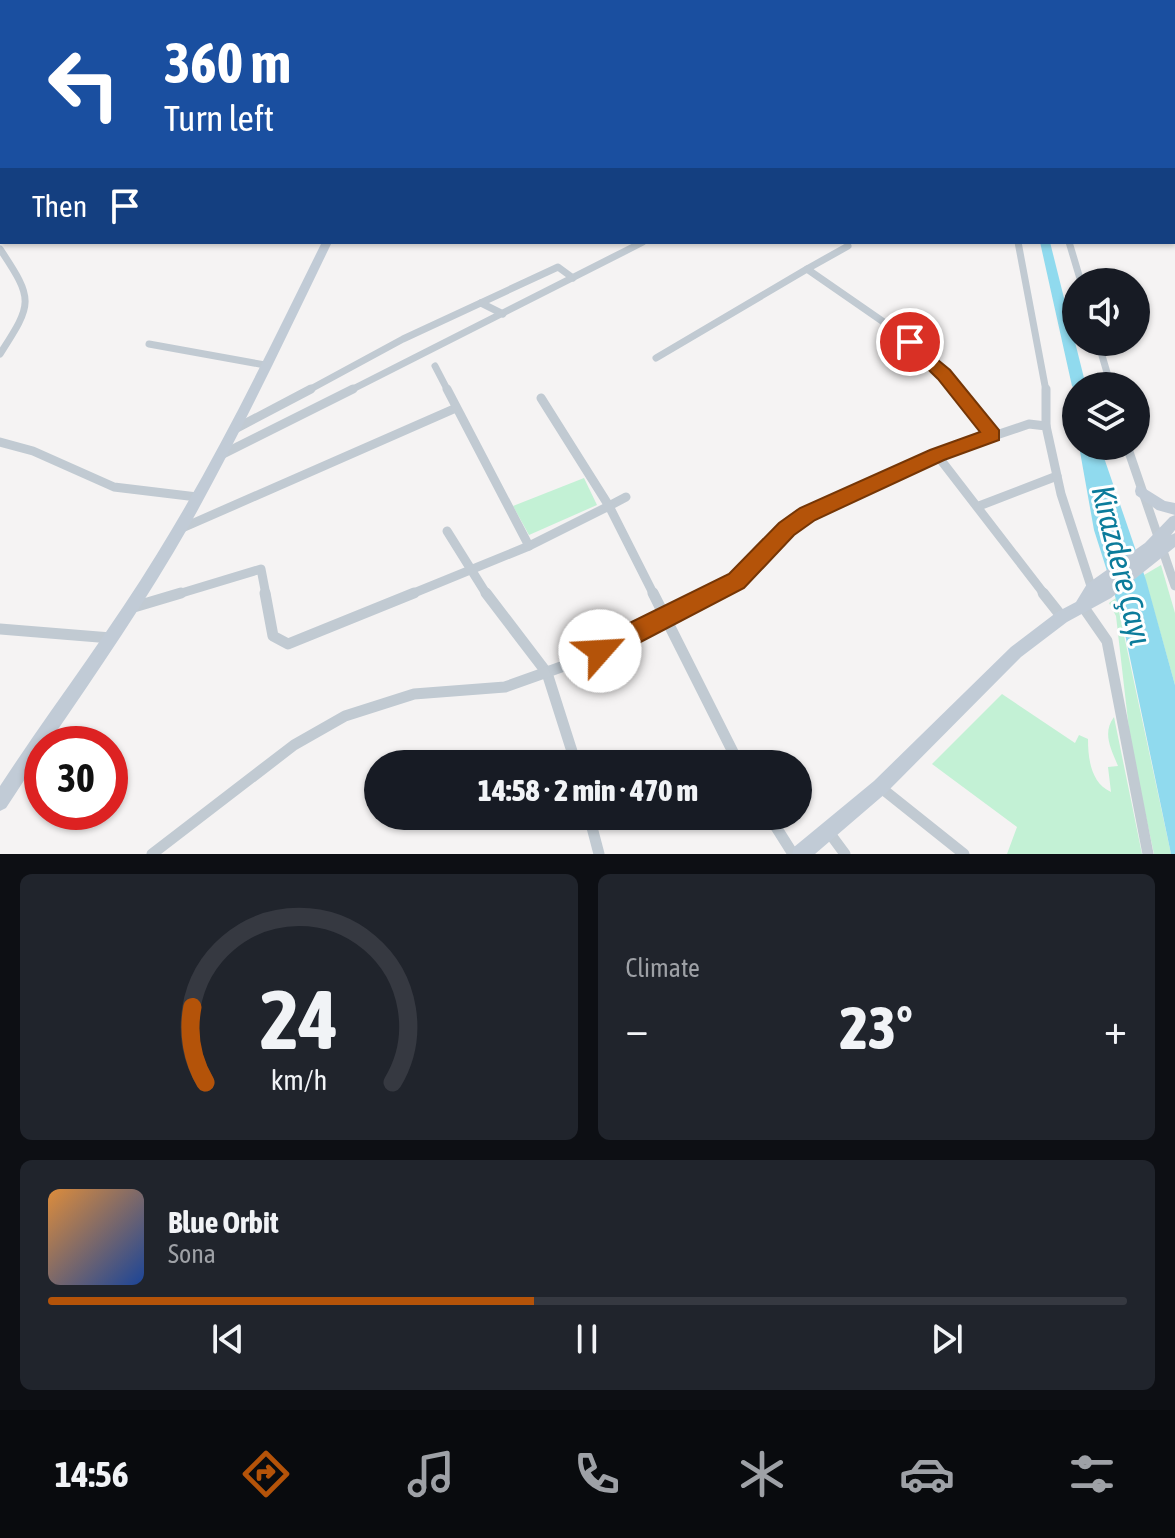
<!DOCTYPE html>
<meta charset="utf-8">
<style>
:root{--surface:#171b24;--page:#20242c;--text:#f1f3f6;--muted:#9ea1a6;--line:#363941;--accent:#b45309}
body{margin:0;font-family:"Asap Condensed",sans-serif;background:var(--page);color:var(--text);height:100vh;display:flex;flex-direction:column;font-size:30px;white-space:nowrap}
*{box-sizing:border-box;margin:0}
p{font-size:26px;color:var(--muted)}
.icon{flex:none;width:44px;height:44px;fill:none;stroke:currentColor;stroke-width:2;stroke-linecap:round;stroke-linejoin:round}
.map{position:relative;height:854px;overflow:hidden}
.sheet{display:flex;flex-direction:column;gap:20px;padding:20px;background:#0d0f14;flex:1}
.sheet>*{flex:none}
.banner{position:absolute;left:0px;top:0px;width:1176px;height:244px;box-shadow:0 2px 6px #0004;background:#1a4fa0;color:#fff;overflow:hidden}
.fabs{position:absolute;left:1062px;top:268px;display:grid;gap:16px}
.fabs a{display:grid;place-items:center;width:88px;height:88px;border-radius:50%;background:var(--surface);box-shadow:0 2px 6px #0004;font-size:40px}
.speed{position:absolute;left:24px;top:726px;display:flex;gap:16px;font-size:40px;font-weight:700;text-align:center}
.speed>*{display:grid;place-content:center;width:104px;height:104px;border-radius:50%;background:var(--surface);box-shadow:0 2px 6px #0004;line-height:1}
.speed .limit{border:12px solid #d22;background:#fff;color:#111}
.pin{position:absolute;display:grid;place-items:center;width:68px;height:68px;color:#fff;margin:-34px;border:4px solid #fff;border-radius:50%;box-shadow:0 2px 8px #0007}
.me{position:absolute;width:88px;margin:-44px;rotate:64deg;stroke-linejoin:round;filter:drop-shadow(0 0 6px #0008)}
.turn{display:flex;align-items:center;gap:28px;height:168px;padding:0 32px;font-size:36px}
.turn .icon{width:104px;height:104px;stroke-width:2.5}
.turn b{display:block;font-size:56px;line-height:68px}
.then{display:flex;align-items:center;height:76px;padding:0 32px;background:#0003;gap:16px;font-size:30px}
.big{font-size:60px;font-weight:800;line-height:1.1}
.sheet .tile{flex:1;display:flex;flex-direction:column;justify-content:center;gap:12px;min-width:0;padding:0 28px;border-radius:12px;background:var(--page)}
.sheet .dial{align-items:center;gap:0}
.dial svg{height:208px;overflow:visible;fill:none;stroke:var(--line);stroke-width:7;stroke-linecap:round;text-anchor:middle}
.dial text{fill:var(--text);stroke:none}
.song{display:flex;align-items:center;gap:24px}
.cover{width:96px;height:96px;border-radius:12px;background:linear-gradient(135deg,hsl(30 70% 55%),hsl(220 70% 35%))}
.played{height:8px;border-radius:4px;background:linear-gradient(90deg,var(--accent) 45%,var(--line) 45%)}
.keys{display:flex;justify-content:space-around;direction:ltr}
.heat{display:flex;justify-content:space-between;align-items:center;font-size:44px;direction:ltr}
.sheet .tiles{flex:1;display:grid;gap:20px;grid-template-columns:1fr 1fr}
.tile:last-child{grid-column:span 2}
.trip{position:absolute;left:364px;top:750px;width:448px;height:80px;border-radius:40px;background:var(--surface);box-shadow:0 2px 6px #0004;font-weight:800;line-height:80px;text-align:center}
.dock{display:flex;height:128px;justify-content:space-around;align-items:center;background:#090b0e;color:var(--muted)}
.dock .icon{width:56px;height:56px}
.dock .current{color:var(--accent)}
.dock b{font-size:36px;color:var(--text)}
.map>svg:first-child{display:block}
.green{fill:#c3f1d5}
.water{fill:#90daee}
.lines{fill:none;stroke-linecap:round;stroke-linejoin:round}
.river{fill:#90daee;fill-rule:evenodd}
.street-far2{stroke:#c1cad2;stroke-width:7}
.street-far1{stroke:#c1cad2;stroke-width:9}
.street{stroke:#c1cad2;stroke-width:11}
.secondary{fill:#c1cbd6;fill-rule:evenodd}
.route{fill:#b45309;stroke:#753606;stroke-width:2}
.labels{text-anchor:middle;dominant-baseline:central;stroke-width:6;stroke-linejoin:round;paint-order:stroke}
.near-water-label{font-size:32px;font-style:italic;fill:#0c7c9b;stroke:#fff}
</style>
<div class="map">
<svg width="1175" height="854" viewBox="0 0 1175 854">
<rect width="100%" height="100%" fill="#f5f3f3"/>
<g class="green">
<path d="M584,478L597,505L529,535L513,506Z"/>
<path d="M1161,565L1175,613V685L1144,575Z"/>
<path d="M1116,598L1171,854H1154L1131,747L1116,616L1109,603Z"/>
<path d="M1002,694L1075,743L1079,735L1088,739C1088,759 1091,783 1111,792L1108,767L1118,766C1111,749 1102,733 1114,717L1142,854H1007L1017,827L932,764Z"/>
</g>
<path class="water" d="M1079,446H1100L1146,580L1175,685V854H1171L1121,615L1094,530Z"/>
<g class="lines">
<path class="river" d="M1040,242H1050L1086,386H1076V390L1072,386Z"/>
<g class="street-far2">
<path d="M1018,242L1046,391"/>
<path d="M1069,242L1081,282"/>
<path d="M848,246L807,269L885,323L955,391"/>
<path d="M0,249C34,300 33,303 0,354"/>
<path d="M481,303L503,314"/>
<path d="M1098,342L1111,386"/>
<path d="M149,344L265,365"/>
<path d="M656,358L807,269"/>
<path d="M435,366L448,391"/>
<path d="M307,391L403,339L558,267L573,278"/>
<path d="M349,391L643,242"/>
</g>
<g class="street-far1">
<path d="M953,389L992,435"/>
<path d="M1046,389V426"/>
<path d="M541,398L609,506L626,497"/>
<path d="M235,429L311,389"/>
<path d="M0,442L33,451L114,487L197,497"/>
<path d="M1127,446L1175,586"/>
<path d="M221,455L353,389"/>
<path d="M937,455L1045,595"/>
<path d="M979,506L1057,476"/>
<path d="M180,529L456,408"/>
<path d="M447,531L487,595"/>
<path d="M529,546L609,506L654,595"/>
<path d="M175,595L261,569L266,595"/>
<path d="M409,595L529,546L447,389"/>
<path d="M709,595L736,581L786,529L808,514L937,455L1029,424L1046,426L1061,494L1092,589"/>
</g>
<g class="street">
<path d="M265,593L273,636L288,644L414,593"/>
<path d="M486,593L547,673L576,764"/>
<path d="M653,593L739,764"/>
<path d="M1043,593L1062,617"/>
<path d="M1082,605L1107,641L1148,854"/>
<path d="M134,607L181,593"/>
<path d="M0,629L111,638"/>
<path d="M880,787L964,854"/>
<path d="M589,816L599,854"/>
<path d="M769,816L793,854"/>
<path d="M828,831L845,854"/>
<path d="M152,854L294,745L345,716L414,694L505,687L578,661L713,593"/>
</g>
<g class="secondary">
<path d="M322,242H332C286,337 241,433 190,524C147,600 97,672 48,744H42V753L6,808L0,811V786C51,708 108,634 157,554C219,454 270,347 322,242Z"/>
<path d="M1141,486L1165,501L1175,503V515L1157,510L1136,495L1135,491L1136,487Z"/>
<path d="M1175,515V530L1171,535L1175,533V547L1111,598L1067,622L1021,657L886,793L815,854H792L794,847L874,781L1011,647L1057,612L1076,602L1087,584L1145,543L1170,517Z"/>
</g>
</g>
<linearGradient id="sky" x2="0" y2="1"><stop stop-color="#85c3ea"/><stop offset="0.46" stop-color="#fafafa"/><stop offset="1" stop-color="#fafafa" stop-opacity="0"/></linearGradient>
<rect width="1175" height="223" fill="url(#sky)"/>
<path class="route" d="M910,337L950,370L999,430V440L944,460L815,520L794,535L744,588L608,659L600,662L591,659L588,651L591,642L729,574L779,523L800,508L930,450L980,432L938,379L904,346L902,342Z"/>
<g class="labels">
<g class="near-water-label">
<text transform="translate(1122 565) rotate(76)">Kirazdere Çayı</text>
</g>
</g>
</svg>
<div class="fabs">
<a><svg class="icon" aria-label="sound" viewBox="0 0 24 24"><path d="M4 9h4l5-4v14l-5-4H4zM17 9q2 3 0 6"/></svg></a>
<a><svg class="icon" aria-label="layers" viewBox="0 0 24 24"><path d="M12 4l9 5-9 5-9-5zM3 14l9 5 9-5"/></svg></a>
</div>
<div class="speed"><div class="limit">30</div></div>
<div class="pin" style="left:910px;top:342px;background:#d93025"><svg class="icon" aria-label="arrive" viewBox="0 0 24 24"><path d="M6 21V4h12l-3 4 3 4H6"/></svg></div>
<svg class="me" style="left:600px;top:651px" viewBox="-20 -20 40 40"><circle r="19" fill="#fff"/><path d="M0-13L10 11 0 6-10 11z" fill="#b45309"/></svg>
<div class="trip">14:58 · 2 min · 470 m</div>
<div class="banner">
<div class="turn"><svg class="icon" aria-label="left" viewBox="0 0 24 24"><path d="M17 20v-9H6M10 6l-5 5 5 5"/></svg><div><b>360 m</b>Turn left</div></div>
<div class="then">Then<svg class="icon" aria-label="arrive" viewBox="0 0 24 24"><path d="M6 21V4h12l-3 4 3 4H6"/></svg></div>
</div>
</div>
<section class="sheet">
<div class="tiles">
<div class="tile dial"><svg viewBox="0 0 100 80">
<path d="M14 69A42 42 0 1 1 86 69"/>
<path d="M14 69A42 42 0 0 1 9 40" stroke="#b45309"/>
<text x="50" y="56" font-size="32" font-weight="700">24</text>
<text x="50" y="72" font-size="11">km/h</text>
</svg></div>
<div class="tile"><p>Climate</p>
<div class="heat"><a>−</a><b class="big">23°</b><a>+</a></div>
</div>
<div class="tile">
<div class="song"><i class="cover"></i><div><b>Blue Orbit</b><p>Sona</p></div></div>
<div class="played"></div>
<div class="keys"><svg class="icon" aria-label="previous" viewBox="0 0 24 24"><path d="M18 5L8 12l10 7zM5 5v14"/></svg><svg class="icon" aria-label="pause" viewBox="0 0 24 24"><path d="M8 5v14M16 5v14"/></svg><svg class="icon" aria-label="next" viewBox="0 0 24 24"><path d="M6 5l10 7-10 7zM19 5v14"/></svg></div>
</div>
</div>
</section>
<nav class="dock">
<b>14:56</b>
<svg class="icon current" aria-label="directions" viewBox="0 0 24 24"><path d="M12 3l9 9-9 9-9-9zM9 14v-3h6M13 9l2 2-2 2"/></svg>
<svg class="icon" aria-label="music" viewBox="0 0 24 24"><path d="M9 18V5l10-2v13"/><circle cx="6" cy="18" r="3"/><circle cx="16" cy="16" r="3"/></svg>
<svg class="icon" aria-label="phone" viewBox="0 0 24 24"><path d="M5 4h4l2 5-3 2q2 4 5 5l2-3 5 2v4C11 20 4 13 5 4z"/></svg>
<svg class="icon" aria-label="climate" viewBox="0 0 24 24"><path d="M12 3v18M4 7l16 10M4 17L20 7"/></svg>
<svg class="icon" aria-label="car" viewBox="0 0 24 24"><path d="M5 17H2v-5l4-1 3-4h7l3 4 3 1v5h-3M9 17h6M6 11h13"/><circle cx="7" cy="17" r="2"/><circle cx="17" cy="17" r="2"/></svg>
<svg class="icon" aria-label="filters" viewBox="0 0 24 24"><path d="M4 7h16M4 17h16"/><circle cx="9" cy="7" r="2"/><circle cx="15" cy="17" r="2"/></svg>
</nav>
